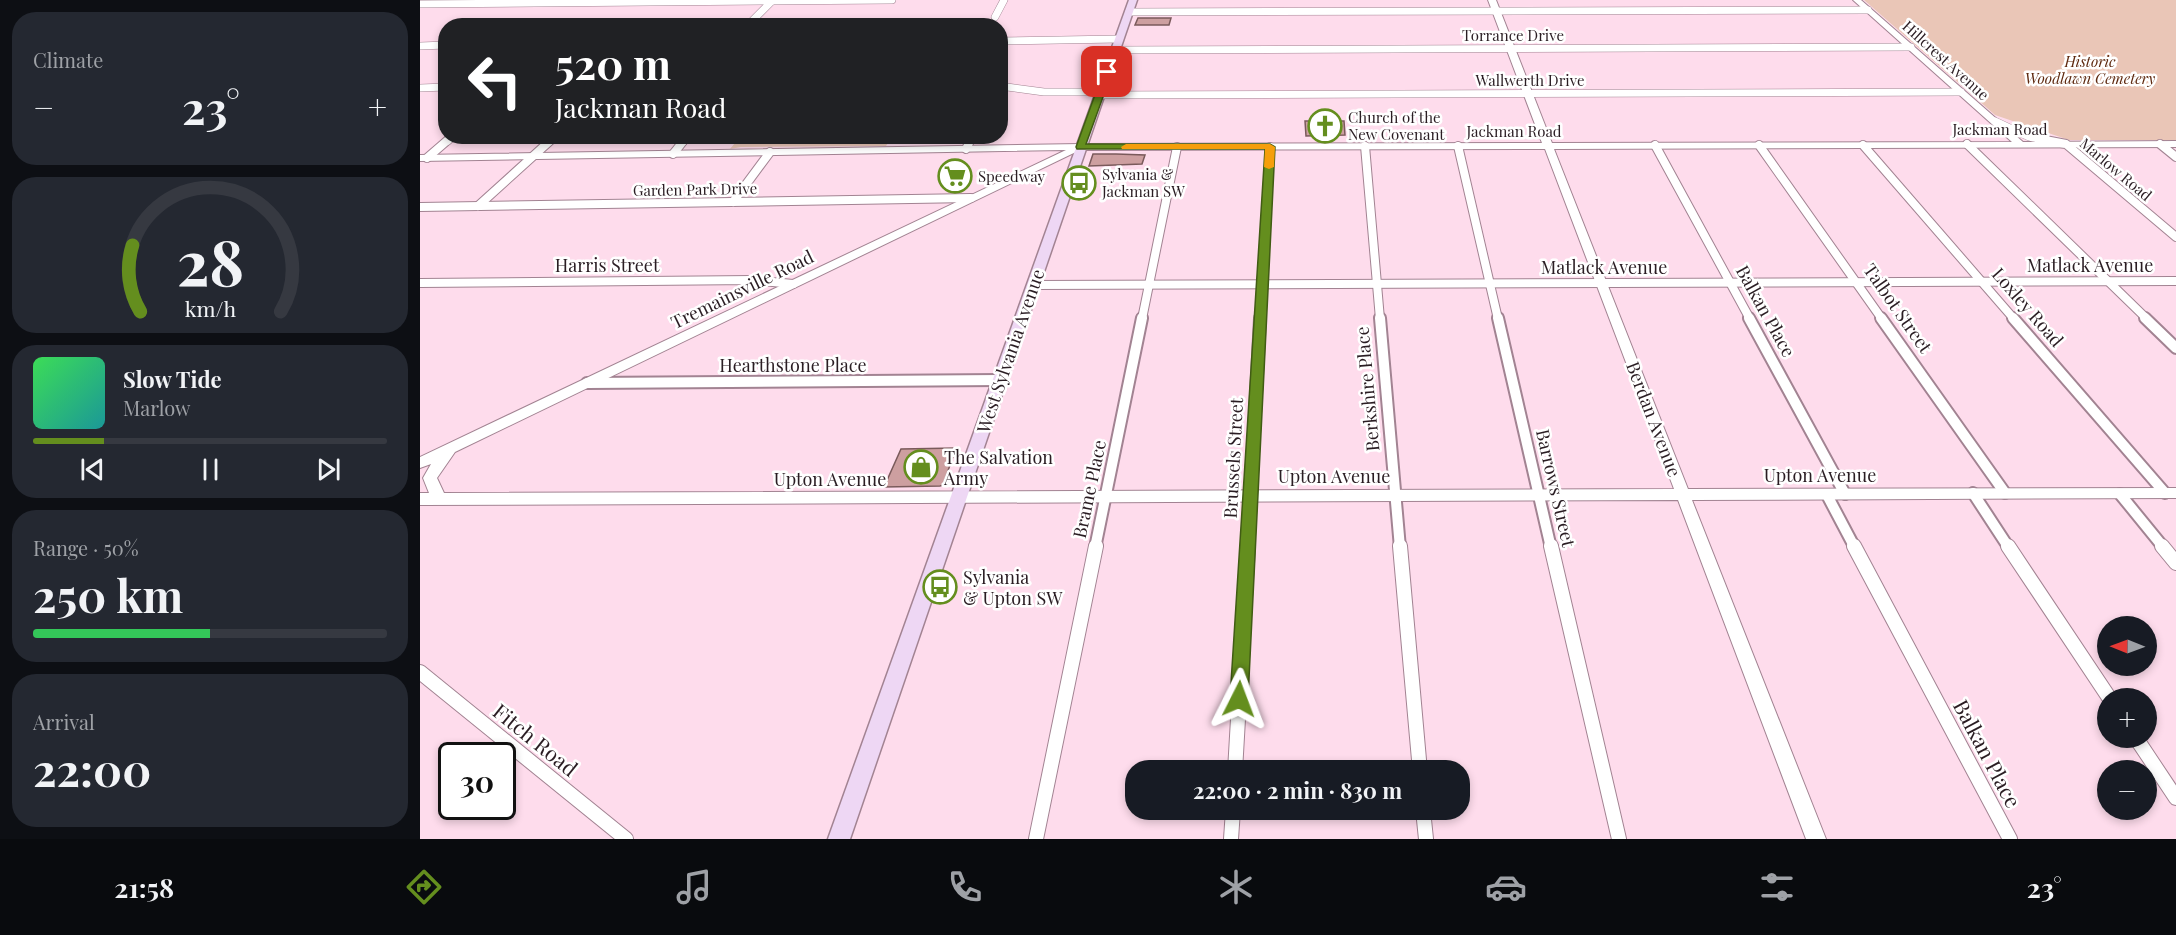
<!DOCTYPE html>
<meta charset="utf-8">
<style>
:root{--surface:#171b24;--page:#242831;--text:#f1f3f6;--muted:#9ea1a6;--line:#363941;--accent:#648e1e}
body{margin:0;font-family:"Playfair Display",serif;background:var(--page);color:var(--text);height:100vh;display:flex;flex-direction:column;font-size:22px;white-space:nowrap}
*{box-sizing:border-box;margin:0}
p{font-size:20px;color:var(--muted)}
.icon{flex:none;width:33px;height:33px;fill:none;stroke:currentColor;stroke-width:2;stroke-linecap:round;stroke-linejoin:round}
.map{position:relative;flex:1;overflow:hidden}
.panel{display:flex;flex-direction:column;gap:12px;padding:12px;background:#0d0f14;width:420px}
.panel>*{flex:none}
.guide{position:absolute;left:18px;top:18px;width:570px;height:126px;border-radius:24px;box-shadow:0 3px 9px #0003;background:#202124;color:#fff;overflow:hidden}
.needle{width:39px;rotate:271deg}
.buttons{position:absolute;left:1677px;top:616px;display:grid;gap:12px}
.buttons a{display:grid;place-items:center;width:60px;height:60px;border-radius:50%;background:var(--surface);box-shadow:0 3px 9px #0003;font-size:30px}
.speed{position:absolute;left:18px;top:742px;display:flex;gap:12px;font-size:30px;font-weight:700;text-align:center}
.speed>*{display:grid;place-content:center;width:78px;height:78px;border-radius:50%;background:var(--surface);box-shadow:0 3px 9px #0003;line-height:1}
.speed .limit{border:3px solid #111;border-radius:9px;background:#fff;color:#111}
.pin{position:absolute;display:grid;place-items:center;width:51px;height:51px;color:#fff;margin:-26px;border-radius:12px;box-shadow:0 3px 9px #0006}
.me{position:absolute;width:66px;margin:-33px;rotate:3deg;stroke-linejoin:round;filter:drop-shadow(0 0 4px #0008)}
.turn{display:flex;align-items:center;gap:21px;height:126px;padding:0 18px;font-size:27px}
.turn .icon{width:78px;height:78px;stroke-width:2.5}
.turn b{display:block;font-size:42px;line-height:51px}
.big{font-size:45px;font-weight:700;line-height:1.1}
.panel .tile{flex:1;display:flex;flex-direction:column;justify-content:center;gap:9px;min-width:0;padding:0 21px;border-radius:24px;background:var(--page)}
.panel .dial{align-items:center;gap:0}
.dial svg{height:156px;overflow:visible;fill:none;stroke:var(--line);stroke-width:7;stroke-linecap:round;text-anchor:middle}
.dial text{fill:var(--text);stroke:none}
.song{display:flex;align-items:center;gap:18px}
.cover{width:72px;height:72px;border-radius:9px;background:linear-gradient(135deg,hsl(130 70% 55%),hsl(180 70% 35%))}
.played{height:6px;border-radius:3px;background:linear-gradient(90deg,var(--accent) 20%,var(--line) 20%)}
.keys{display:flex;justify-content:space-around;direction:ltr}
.heat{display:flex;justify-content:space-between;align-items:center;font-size:33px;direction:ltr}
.charge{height:9px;border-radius:4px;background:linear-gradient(90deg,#34c759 50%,var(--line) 0)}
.trip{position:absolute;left:705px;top:760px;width:345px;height:60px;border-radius:24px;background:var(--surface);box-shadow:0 3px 9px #0003;font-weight:700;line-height:60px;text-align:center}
.dock{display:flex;height:96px;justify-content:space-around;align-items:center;background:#090b0e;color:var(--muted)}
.dock .icon{width:42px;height:42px}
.dock .active{color:var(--accent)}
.dock b{font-size:27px;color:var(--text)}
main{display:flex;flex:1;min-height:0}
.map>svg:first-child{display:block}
.green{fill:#eac6b7}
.building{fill:#cd9fa0;stroke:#7a5a5b;stroke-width:1.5}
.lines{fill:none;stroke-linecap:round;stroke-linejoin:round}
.minor-far3-casing{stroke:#a28392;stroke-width:8}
.minor-far2-casing{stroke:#a28392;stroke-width:10}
.minor-far1-casing{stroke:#a28392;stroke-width:14}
.minor-casing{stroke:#a28392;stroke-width:16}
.tertiary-casing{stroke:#a28392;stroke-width:2}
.secondary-casing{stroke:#a28392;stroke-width:3}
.minor-far3{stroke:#fff;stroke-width:7}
.minor-far2{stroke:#fff;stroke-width:8}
.minor-far1{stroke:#fff;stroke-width:10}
.minor{stroke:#fff;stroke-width:14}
.tertiary{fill:#fff;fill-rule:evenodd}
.secondary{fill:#eed7f4;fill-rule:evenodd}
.route{fill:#648e1e;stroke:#415c14;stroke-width:1.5}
.slow{fill:#f59e0b}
.labels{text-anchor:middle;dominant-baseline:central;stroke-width:5;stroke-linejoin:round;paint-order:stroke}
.far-street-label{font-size:15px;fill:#2a1d23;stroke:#fff}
.far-park-label{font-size:15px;font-style:italic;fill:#5e290f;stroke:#fff}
.far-poi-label{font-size:15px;fill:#2a1d23;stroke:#fff;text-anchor:start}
.street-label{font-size:18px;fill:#2a1d23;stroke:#fff}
.poi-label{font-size:18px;fill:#2a1d23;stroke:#fff;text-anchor:start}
.near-street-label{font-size:21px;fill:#2a1d23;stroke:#fff}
</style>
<main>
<section class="panel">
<div class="tile"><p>Climate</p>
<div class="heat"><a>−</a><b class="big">23°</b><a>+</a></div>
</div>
<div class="tile dial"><svg viewBox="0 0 100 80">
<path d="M14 69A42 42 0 1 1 86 69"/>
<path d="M14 69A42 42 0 0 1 10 35" stroke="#648e1e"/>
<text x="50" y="56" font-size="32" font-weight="700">28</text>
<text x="50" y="72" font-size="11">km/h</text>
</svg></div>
<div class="tile">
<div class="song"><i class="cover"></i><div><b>Slow Tide</b><p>Marlow</p></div></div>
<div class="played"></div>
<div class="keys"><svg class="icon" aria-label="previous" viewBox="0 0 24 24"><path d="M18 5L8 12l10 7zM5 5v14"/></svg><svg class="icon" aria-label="pause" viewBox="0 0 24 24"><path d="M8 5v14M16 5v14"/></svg><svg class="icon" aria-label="next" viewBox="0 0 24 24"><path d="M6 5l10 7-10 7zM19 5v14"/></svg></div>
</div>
<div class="tile"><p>Range · 50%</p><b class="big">250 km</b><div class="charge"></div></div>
<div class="tile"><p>Arrival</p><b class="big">22:00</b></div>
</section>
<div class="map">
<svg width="1756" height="839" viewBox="0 0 1756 839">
<rect width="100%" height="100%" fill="#fedcec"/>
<g class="green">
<path d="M1444,0H1756V140H1649L1575,115Z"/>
<path d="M320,137V136L472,137L466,146L321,147L310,149Z"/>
</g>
<g class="building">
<path d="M718,18H751L749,25H715Z"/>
<path d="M885,121H924L925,135L886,136Z"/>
<path d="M673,154H696L725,155L722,164L669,166Z"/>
<path d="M536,448L523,485L520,486L464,487L481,449Z"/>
</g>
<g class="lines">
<defs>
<g id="minor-far3">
<path d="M0,4L472,0"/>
<path d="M709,12L1448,10"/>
<path d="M575,17L584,0"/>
<path d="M327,26L353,0"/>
<path d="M580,41L699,39"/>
<path d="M0,46L26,45"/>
<path d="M695,50L1491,47"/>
<path d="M580,86L624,92H680"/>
<path d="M0,88L26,87"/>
<path d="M679,95L1541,92"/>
<path d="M1575,121L1609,137L1628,141"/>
<path d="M28,141L33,136"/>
<path d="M130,141L135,136"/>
<path d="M264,141L268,136"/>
<path d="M550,141L552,136"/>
</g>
<g id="minor-far2">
<path d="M1620,139L1646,144L1756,237"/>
<path d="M1547,144L1727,319"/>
<path d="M1740,144L1756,157"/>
<path d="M1235,145L1330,319"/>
<path d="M1339,145L1462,319"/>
<path d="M1443,145L1594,319"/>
<path d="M945,146L960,319"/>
<path d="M1038,146L1078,319"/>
<path d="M546,149L551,139"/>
<path d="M253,154L265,139"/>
<path d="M7,158L29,139"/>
<path d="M313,202L350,152"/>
<path d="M58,206L132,139"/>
<path d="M0,207L551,198"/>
<path d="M0,283L333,280L373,284"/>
<path d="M613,285L1756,281"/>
<path d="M722,319L757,147"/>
<path d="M840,319L850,147"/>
</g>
<g id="minor-far1">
<path d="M960,318L980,548"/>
<path d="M1078,318L1131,548"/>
<path d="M1329,318L1425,494"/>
<path d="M1461,318L1585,493"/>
<path d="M1593,318L1745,493"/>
<path d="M1725,318L1756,348"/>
<path d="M167,383L580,380"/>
<path d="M1553,493L1589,548"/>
<path d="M1700,494L1744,548"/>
<path d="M1407,495L1435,548"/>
<path d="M675,548L722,318"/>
<path d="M828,548L840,318"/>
</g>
<g id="minor">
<path d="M980,546L1000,771"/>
<path d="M1131,546L1199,839"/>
<path d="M1434,546L1590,839"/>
<path d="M1588,546L1690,699"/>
<path d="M1742,546L1756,563"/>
<path d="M0,672L206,839"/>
<path d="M1716,738L1756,798"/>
<path d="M815,771L828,546"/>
<path d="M1003,810L1006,839"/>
<path d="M616,839L676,546"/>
<path d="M811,839L813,810"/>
</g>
<path id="tertiary" d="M1068,0H1076L1132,143L1592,142L1433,0H1441L1603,142L1756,141V147L1134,149L1268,489L1756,488V498L1272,500L1406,839H1386L1258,500L0,505V493H9L3,478L11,464L0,468V457L646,150L0,161V155L661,144L1122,143ZM1125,149L1254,489L24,493L17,478L35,452L660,150Z"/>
<path id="secondary" d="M709,0H717L430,839H408Z"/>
</defs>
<use href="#minor-far3" class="minor-far3-casing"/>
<use href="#minor-far2" class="minor-far2-casing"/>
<use href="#minor-far1" class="minor-far1-casing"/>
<use href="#minor" class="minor-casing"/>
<use href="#tertiary" class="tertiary-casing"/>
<use href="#secondary" class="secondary-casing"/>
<use href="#minor-far3" class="minor-far3"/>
<use href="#minor-far2" class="minor-far2"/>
<use href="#minor-far1" class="minor-far1"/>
<use href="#minor" class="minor"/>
<use href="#tertiary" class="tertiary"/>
<use href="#secondary" class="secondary"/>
</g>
<path class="route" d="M684,70L692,72L666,144H850L855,147L828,699L825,705L819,707L813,705L810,699L845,149H657L656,147Z"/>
<path class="slow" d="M706,144H850L855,147L854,167L849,169L844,167L845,149H702L701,147Z"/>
<defs>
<symbol id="church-ring" viewBox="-11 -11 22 22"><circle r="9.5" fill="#fff" stroke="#648e1e" stroke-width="1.5"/><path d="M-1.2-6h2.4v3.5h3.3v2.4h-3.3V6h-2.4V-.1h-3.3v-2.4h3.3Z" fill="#648e1e"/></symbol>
<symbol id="supermarket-ring" viewBox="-11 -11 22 22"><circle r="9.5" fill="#fff" stroke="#648e1e" stroke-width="1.5"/><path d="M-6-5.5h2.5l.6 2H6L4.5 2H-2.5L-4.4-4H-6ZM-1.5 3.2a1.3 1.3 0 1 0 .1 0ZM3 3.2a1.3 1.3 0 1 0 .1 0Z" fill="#648e1e"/></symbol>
<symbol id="bus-ring" viewBox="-11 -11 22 22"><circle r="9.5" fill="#fff" stroke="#648e1e" stroke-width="1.5"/><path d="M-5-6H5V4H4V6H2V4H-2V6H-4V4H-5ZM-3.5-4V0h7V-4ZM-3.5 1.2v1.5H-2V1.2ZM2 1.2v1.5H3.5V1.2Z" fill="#648e1e"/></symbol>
<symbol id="shop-ring" viewBox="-11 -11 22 22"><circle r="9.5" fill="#fff" stroke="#648e1e" stroke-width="1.5"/><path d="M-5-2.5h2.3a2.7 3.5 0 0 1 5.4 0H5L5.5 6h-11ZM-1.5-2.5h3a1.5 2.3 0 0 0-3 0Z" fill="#648e1e"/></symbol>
</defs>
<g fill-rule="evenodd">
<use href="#church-ring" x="886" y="107" width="38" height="38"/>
<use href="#supermarket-ring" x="516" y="157" width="38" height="38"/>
<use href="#bus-ring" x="640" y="164" width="38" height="38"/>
<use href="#shop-ring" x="482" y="448" width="38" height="38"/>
<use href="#bus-ring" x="501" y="568" width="38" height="38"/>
</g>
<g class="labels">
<g class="far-street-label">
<text x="1093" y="35">Torrance Drive</text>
<text transform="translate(1526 60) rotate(42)">Hillcrest Avenue</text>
<text x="1110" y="80">Wallwerth Drive</text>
<text x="1580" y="129">Jackman Road</text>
<text x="1094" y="131">Jackman Road</text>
<text transform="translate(1696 169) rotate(40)">Marlow Road</text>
<text transform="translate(275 189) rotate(-1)">Garden Park Drive</text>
</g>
<g class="far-park-label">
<text x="1670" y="61">Historic<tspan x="1670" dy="17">Woodlawn Cemetery</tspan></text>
</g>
<g class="far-poi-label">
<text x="928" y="117">Church of the<tspan x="928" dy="17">New Covenant</tspan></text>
<text x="682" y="174">Sylvania &amp;<tspan x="682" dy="17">Jackman SW</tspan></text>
<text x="558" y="176">Speedway</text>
</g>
<g class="street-label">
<text x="187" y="265">Harris Street</text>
<text x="1670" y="265">Matlack Avenue</text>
<text x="1184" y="267">Matlack Avenue</text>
<text transform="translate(322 289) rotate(-26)">Tremainsville Road</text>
<text transform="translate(1608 307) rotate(49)">Loxley Road</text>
<text transform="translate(1478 308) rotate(55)">Talbot Street</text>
<text transform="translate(1346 311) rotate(61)">Balkan Place</text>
<text transform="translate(590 351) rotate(-71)">West Sylvania Avenue</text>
<text x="373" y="365">Hearthstone Place</text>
<text transform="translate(947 389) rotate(-95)">Berkshire Place</text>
<text transform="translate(1234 419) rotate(69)">Berdan Avenue</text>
<text transform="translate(813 458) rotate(-87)">Brussels Street</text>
<text x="1400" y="475">Upton Avenue</text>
<text x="914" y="476">Upton Avenue</text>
<text x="410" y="479">Upton Avenue</text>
<text transform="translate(1136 488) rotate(77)">Barrows Street</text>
<text transform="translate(669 489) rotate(-78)">Brame Place</text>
</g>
<g class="poi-label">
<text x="524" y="457">The Salvation<tspan x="524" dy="21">Army</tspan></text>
<text x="543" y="577">Sylvania<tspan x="543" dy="21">&amp; Upton SW</tspan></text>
</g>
<g class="near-street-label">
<text transform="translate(116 739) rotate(39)">Fitch Road</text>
<text transform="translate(1568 753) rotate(62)">Balkan Place</text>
</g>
</g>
</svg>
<div class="buttons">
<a><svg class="needle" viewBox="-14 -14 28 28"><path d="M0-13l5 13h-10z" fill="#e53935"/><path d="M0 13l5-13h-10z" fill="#9ea1a6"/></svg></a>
<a>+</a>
<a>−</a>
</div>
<div class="speed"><div class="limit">30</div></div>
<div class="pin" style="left:687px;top:72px;background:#d93025"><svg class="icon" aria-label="arrive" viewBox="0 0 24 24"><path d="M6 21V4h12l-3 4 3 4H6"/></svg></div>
<svg class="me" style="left:819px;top:699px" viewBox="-20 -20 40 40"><path d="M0-17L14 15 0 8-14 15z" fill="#648e1e" stroke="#fff" stroke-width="4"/></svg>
<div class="trip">22:00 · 2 min · 830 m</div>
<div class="guide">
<div class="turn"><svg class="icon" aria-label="left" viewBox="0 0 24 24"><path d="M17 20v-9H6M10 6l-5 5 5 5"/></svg><div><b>520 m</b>Jackman Road</div></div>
</div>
</div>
</main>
<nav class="dock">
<b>21:58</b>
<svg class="icon active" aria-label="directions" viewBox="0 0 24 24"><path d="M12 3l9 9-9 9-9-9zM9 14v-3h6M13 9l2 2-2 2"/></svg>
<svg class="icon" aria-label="music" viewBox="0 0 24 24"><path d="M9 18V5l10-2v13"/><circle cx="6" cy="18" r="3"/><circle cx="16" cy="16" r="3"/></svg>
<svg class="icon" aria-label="phone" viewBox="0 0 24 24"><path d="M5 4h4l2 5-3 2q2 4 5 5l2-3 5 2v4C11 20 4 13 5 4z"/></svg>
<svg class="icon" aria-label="climate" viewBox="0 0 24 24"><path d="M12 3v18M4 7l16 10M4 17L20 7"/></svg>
<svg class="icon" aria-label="car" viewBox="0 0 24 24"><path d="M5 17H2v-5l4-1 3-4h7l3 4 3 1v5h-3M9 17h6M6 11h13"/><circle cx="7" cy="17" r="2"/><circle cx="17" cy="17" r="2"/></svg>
<svg class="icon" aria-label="filters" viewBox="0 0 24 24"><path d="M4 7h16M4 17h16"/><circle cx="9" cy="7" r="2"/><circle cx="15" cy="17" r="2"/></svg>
<b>23°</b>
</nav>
